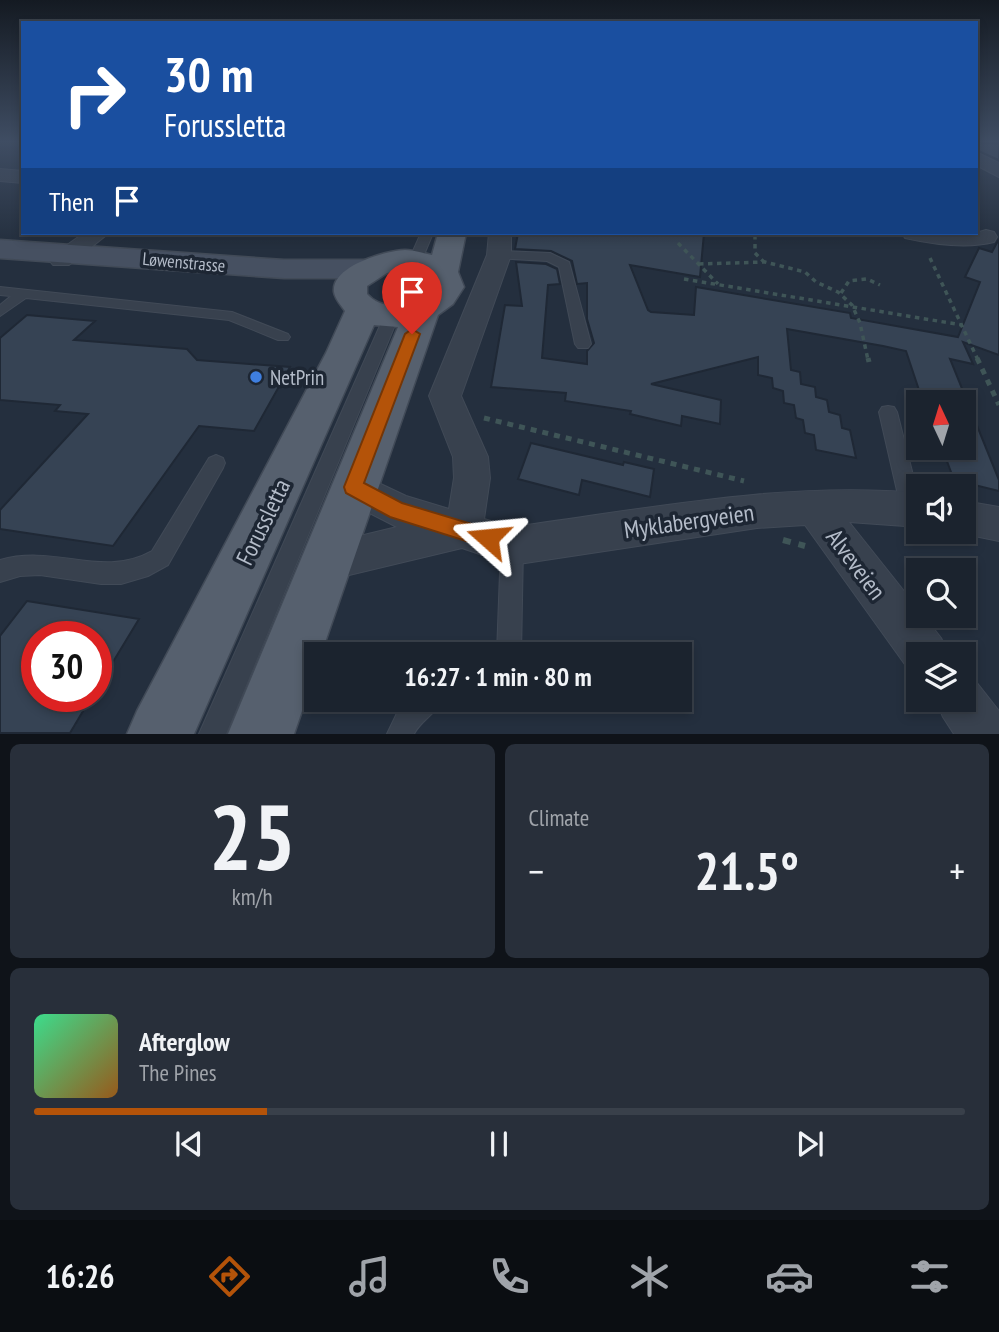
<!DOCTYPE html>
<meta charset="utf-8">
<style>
:root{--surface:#1b232e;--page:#282f3a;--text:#f1f3f6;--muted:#a0a4aa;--line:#39404a;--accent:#b45309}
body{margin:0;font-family:"PT Sans Narrow",sans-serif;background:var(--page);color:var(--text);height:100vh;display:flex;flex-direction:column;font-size:26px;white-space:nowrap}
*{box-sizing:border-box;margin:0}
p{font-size:23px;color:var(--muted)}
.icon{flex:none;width:38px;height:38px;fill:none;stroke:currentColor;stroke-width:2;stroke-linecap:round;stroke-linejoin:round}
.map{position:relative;height:734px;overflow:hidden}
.drawer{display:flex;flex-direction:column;gap:10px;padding:10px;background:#0f1319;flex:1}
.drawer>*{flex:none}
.top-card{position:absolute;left:21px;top:21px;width:957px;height:214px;border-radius:0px;box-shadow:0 4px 10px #0003,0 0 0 2px var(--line);background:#1a4fa0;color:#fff;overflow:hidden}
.needle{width:46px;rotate:356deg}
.controls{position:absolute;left:906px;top:390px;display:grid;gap:14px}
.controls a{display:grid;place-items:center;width:70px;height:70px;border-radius:0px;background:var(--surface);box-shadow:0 4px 10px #0003,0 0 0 2px var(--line);font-size:35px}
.speed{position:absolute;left:21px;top:621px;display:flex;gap:14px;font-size:35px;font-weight:700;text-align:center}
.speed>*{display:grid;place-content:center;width:91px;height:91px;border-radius:50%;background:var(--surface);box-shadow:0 4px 10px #0003,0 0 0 2px var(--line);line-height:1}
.speed .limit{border:10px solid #d22;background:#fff;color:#111}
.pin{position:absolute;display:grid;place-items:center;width:60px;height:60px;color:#fff;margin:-72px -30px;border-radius:50% 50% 50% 0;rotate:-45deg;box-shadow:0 0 7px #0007}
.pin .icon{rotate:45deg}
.me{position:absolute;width:77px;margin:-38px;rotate:288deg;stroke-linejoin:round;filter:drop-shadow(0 0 5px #0008)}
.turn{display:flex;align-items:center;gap:24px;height:147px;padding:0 28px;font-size:32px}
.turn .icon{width:91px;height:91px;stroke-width:2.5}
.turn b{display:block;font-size:49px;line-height:60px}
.then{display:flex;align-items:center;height:66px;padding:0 28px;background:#0003;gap:14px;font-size:26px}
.big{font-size:52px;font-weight:700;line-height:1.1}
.drawer .tile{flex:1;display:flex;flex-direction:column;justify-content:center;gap:10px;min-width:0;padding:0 24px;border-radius:10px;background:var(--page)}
.drawer .dial{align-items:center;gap:0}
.dial b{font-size:91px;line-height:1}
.song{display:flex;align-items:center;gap:21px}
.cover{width:84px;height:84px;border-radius:10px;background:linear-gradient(135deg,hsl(150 70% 55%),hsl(30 70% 35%))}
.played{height:7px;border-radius:4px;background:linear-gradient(90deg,var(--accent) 25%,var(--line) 25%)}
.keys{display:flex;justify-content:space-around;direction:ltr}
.heat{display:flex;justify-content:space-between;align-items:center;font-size:38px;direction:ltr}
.drawer .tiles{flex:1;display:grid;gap:10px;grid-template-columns:1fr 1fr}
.tile:last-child{grid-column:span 2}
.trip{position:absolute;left:304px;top:642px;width:388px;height:70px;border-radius:0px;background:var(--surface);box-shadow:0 4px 10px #0003,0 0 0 2px var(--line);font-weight:700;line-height:70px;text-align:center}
.tab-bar{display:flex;height:112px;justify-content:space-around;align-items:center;background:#0b0e12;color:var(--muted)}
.tab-bar .icon{width:49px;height:49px}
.tab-bar .active{color:var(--accent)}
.tab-bar b{font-size:32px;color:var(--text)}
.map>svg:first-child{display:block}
.building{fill:#364354;stroke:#1f2835;stroke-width:2}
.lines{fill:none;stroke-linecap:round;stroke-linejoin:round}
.lane-casing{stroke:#414a57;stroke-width:2}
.street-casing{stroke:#414a57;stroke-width:2}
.secondary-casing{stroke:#414a57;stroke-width:3}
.primary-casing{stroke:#414a57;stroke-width:3}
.path-far3{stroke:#3f5557;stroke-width:2.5;stroke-dasharray:3.5 3.5;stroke-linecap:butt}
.path-far2{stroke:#3f5557;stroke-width:3.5;stroke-dasharray:4.5 4.5;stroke-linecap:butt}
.path-far1{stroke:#3f5557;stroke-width:5;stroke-dasharray:6 6;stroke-linecap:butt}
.path{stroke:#3f5557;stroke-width:6;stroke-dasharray:8 8;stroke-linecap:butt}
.lane{fill:#38414e;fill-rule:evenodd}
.street{fill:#38414e;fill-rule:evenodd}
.secondary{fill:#465061;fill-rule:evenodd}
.primary{fill:#56606e;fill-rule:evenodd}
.route{fill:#b45309;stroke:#753606;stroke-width:2}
.shop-dot{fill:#3f7fe0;stroke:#1d2633;stroke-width:2.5}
.labels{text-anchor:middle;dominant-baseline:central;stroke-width:7;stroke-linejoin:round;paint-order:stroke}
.far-street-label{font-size:18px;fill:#b4bcc9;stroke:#1d2633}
.poi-label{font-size:21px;fill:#b4bcc9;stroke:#1d2633;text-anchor:start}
.near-street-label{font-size:24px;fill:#b4bcc9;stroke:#1d2633}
</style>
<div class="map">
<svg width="999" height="734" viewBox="0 0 999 734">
<rect width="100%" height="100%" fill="#242f3e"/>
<g class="building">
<path d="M976,142L999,144V160L976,150Z"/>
<path d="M518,233H704L700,277L630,265L648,310L651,312L694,315L696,287L850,313L851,318L958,337L980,282L965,277L979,248L992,252L999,239V355L963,342L973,364L950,359L999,480V491L954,480L942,448H964V402H923L906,351L883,346L787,329L791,370L800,372L801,384L815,387L816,397L827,400L829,412L840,415L842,428L850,430L856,458L816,450L814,435L805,433L803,420L796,418L794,405L784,403L783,391L773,388L772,378L758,375V357L651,384L721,400L720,424L682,416L681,426L630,414L631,411L565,401L566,393L491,387L505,305L522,306L516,262L546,264L557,269L560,284L548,285L542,358L587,364V351L594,343L587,319V283L577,284L572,261L551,251L515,249Z"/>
<path d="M27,315L95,321L74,340L187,349L197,360L290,367L254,431L199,426L113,546L0,529V510L88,414L55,411L60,405L0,400V338Z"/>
<path d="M531,443L623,465L624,462L654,469L650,497L582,480L579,495L518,479Z"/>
<path d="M27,601L139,619L96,690V637H37V696H92L70,733H0V636Z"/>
</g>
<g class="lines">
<defs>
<g id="lane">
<path d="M421,233H433L226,734H199Z"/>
<path d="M499,251L550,253L569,262L591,344L588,348H578L575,344L559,267L547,261L495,258V252Z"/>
<path d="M0,287L232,312L288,334L290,337L288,340H278L229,320L26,298L0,316V305L11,296L0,295Z"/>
<path d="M888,406L894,407L897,412L919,499V513L911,517L904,514L901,508L879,412L882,407Z"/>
<path d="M216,455L223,458L225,463L223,468L168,565L148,576L121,584H101L40,575L20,576L0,582V560C56,544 102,579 152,551L209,458Z"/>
<path d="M512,536L519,539L523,546L521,654H497L501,546L505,539Z"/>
<path d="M409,700H442C436,714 421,720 414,734H387L399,709Z"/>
</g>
<g id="street">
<path d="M976,152L999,163V177L976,165Z"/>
<path d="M0,169L23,171V183L0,181Z"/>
<path d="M986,230L994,232L997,237L994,242C967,249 932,244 905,238L902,233H976Z"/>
<path d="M84,233H109L69,265H53L49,260L53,255Z"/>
<path d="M489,233H511V255L461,396L488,457L490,478L484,519L512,527C647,509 783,481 919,493V527L849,522L919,610V616H924L941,638L948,654H919V674L909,670L805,525L757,528L512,565L462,548L324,581L310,576L304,562L310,548L397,527L340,498L335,487L340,476L353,471L406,496L449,509L454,478L453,457L429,396L487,255Z"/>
<path d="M964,501L999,507V541L955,532H964Z"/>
<path d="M964,677L977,683L999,711V734H954L943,717L936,700H964Z"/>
</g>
<path id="secondary" d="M0,240L284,260H368L379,262L384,269L379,276L368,278H284L0,258Z"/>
<path id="primary" d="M438,233H466L458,272L464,287L453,304L438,315L321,654H317V667L294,734H228L398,327L374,325L194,734H127L137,711L326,353L345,311C341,305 335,299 334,292C331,266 385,251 405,250C413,250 423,253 432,255ZM408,268C419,271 430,273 432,287C416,304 385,314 367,294V286L387,273Z"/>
</defs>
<use href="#lane" class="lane-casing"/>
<use href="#street" class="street-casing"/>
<use href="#secondary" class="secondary-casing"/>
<use href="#primary" class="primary-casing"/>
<path class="path-far3" d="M755,233V236"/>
<g class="path-far2">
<path d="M755,235V253L764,262"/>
<path d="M678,243L718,284"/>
<path d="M930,258L978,360"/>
<path d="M699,264L765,262L805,272L816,282L838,292L852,305L860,323L868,360"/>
<path d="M684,279L962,325"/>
<path d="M841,293L849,281L867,279L880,285"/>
</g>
<g class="path-far1">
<path d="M868,358L869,362"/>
<path d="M977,358L999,405"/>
<path d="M484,418L744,481"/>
</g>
<path class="path" d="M783,540L805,546"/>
<use href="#lane" class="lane"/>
<use href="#street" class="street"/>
<use href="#secondary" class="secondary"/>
<use href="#primary" class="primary"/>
</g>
<linearGradient id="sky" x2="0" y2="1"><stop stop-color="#141a22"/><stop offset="0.58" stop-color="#3f4d63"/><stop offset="1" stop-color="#3f4d63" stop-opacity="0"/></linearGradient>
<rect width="999" height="244" fill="url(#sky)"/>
<path class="route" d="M412,329L420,334L364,483L402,503L495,531L498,538L495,545L488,548L390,517L346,493L344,487L405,334Z"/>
<circle class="shop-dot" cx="256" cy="377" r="7"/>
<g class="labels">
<g class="far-street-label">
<text transform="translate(184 262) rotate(5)">Løwenstrasse</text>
</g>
<g class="poi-label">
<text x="270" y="377">NetPrin</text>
</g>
<g class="near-street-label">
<text transform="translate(689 521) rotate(-8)">Myklabergveien</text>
<text transform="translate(263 522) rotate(-64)">Forussletta</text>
<text transform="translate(856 564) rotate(53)">Alveveien</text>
</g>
</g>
</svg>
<div class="controls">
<a><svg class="needle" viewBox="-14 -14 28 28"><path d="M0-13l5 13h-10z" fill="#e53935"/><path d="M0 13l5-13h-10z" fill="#a0a4aa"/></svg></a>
<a><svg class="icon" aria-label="sound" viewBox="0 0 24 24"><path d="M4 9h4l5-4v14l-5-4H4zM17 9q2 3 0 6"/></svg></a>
<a><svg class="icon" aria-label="search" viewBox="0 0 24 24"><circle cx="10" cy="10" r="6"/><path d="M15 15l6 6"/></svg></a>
<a><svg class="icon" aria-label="layers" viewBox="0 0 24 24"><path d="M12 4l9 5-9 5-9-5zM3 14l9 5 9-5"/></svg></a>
</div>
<div class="speed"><div class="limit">30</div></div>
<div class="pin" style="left:412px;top:334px;background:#d93025"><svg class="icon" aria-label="arrive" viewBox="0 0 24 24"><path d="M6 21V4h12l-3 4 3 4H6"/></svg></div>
<svg class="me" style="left:488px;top:538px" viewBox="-20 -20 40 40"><path d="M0-17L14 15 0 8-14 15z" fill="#b45309" stroke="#fff" stroke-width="4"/></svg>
<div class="trip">16:27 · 1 min · 80 m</div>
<div class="top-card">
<div class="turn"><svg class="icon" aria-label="right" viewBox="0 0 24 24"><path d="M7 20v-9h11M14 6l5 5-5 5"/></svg><div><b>30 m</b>Forussletta</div></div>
<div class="then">Then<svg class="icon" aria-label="arrive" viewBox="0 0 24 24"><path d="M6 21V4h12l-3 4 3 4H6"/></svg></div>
</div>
</div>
<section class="drawer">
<div class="tiles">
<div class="tile dial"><b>25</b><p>km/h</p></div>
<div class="tile"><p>Climate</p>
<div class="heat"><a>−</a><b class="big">21.5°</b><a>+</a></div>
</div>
<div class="tile">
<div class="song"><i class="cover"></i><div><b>Afterglow</b><p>The Pines</p></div></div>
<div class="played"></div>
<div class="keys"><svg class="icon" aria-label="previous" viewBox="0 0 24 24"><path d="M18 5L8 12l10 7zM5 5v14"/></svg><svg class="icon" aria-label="pause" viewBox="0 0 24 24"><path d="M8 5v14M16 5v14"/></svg><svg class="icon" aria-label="next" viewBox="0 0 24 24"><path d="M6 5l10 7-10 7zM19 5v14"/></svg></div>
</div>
</div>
</section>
<nav class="tab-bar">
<b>16:26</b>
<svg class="icon active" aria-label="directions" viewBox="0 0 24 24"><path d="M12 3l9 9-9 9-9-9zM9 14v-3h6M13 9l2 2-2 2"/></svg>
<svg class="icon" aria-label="music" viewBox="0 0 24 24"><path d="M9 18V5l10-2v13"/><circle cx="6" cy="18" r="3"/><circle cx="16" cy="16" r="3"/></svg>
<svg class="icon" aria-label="phone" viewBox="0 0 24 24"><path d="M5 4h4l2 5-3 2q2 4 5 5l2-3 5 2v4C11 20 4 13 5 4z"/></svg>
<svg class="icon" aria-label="climate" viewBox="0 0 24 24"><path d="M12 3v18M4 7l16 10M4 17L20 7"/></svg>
<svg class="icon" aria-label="car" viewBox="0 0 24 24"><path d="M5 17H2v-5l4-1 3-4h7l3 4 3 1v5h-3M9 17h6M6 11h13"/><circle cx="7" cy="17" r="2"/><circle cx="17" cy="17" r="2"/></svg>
<svg class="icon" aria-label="filters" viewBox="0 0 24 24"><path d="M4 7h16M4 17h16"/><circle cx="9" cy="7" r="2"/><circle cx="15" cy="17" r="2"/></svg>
</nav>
